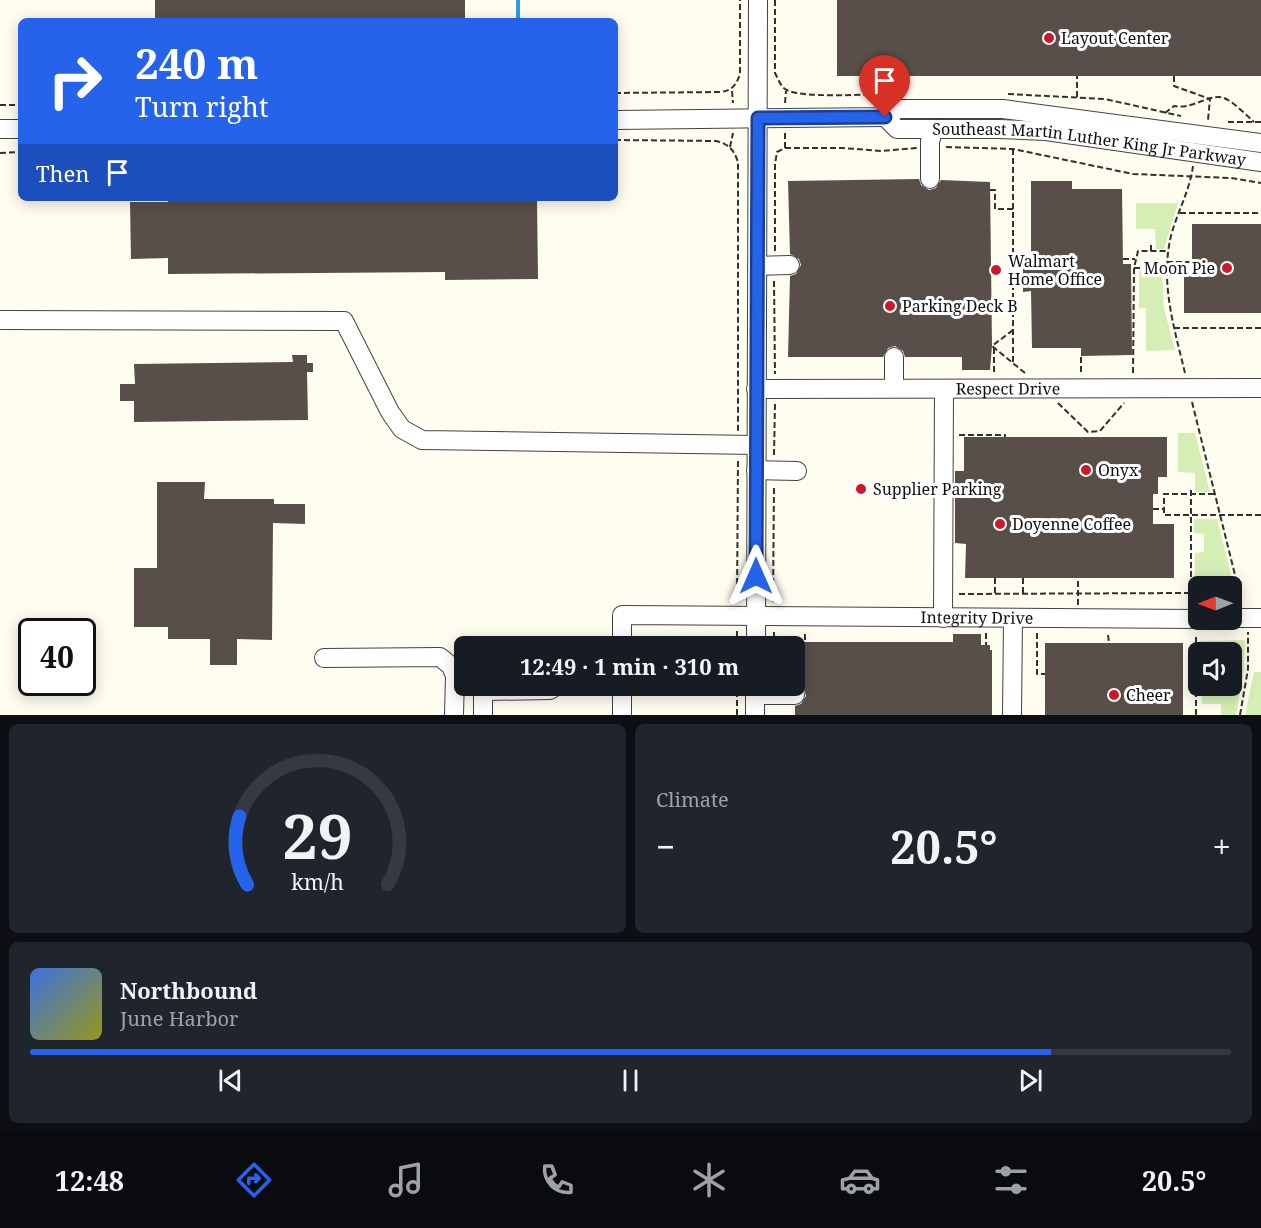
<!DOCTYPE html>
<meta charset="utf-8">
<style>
:root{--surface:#171b24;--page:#20242c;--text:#f1f3f6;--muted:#9ea1a6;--line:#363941;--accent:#2563eb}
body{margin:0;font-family:"Noto Serif",serif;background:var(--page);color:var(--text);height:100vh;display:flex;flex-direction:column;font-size:22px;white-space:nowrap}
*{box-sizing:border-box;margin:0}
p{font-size:20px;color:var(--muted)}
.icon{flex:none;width:33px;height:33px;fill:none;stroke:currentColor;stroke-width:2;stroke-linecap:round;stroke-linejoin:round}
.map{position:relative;height:715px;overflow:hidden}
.details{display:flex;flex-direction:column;gap:9px;padding:9px;background:#0d0f14;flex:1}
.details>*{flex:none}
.banner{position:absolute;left:18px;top:18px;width:600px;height:183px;border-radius:9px;box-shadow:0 3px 15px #0003;background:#2563eb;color:#fff;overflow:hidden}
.needle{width:39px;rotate:269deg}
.fabs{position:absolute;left:1188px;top:576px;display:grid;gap:12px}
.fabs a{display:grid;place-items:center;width:54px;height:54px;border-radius:9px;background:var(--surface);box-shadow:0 3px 15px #0003;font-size:30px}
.speed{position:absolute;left:18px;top:618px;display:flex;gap:12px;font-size:30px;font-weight:700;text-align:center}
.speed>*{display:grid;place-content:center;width:78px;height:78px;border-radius:50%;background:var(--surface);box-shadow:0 3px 15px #0003;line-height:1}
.speed .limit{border:3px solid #111;border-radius:9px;background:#fff;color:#111}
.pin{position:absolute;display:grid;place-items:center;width:51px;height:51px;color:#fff;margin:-62px -26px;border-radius:50% 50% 50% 0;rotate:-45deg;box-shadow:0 0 6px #0007}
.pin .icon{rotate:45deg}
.me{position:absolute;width:66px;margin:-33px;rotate:0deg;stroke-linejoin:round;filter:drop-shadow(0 0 4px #0008)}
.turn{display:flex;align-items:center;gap:21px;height:126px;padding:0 18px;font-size:27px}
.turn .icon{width:78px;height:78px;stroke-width:2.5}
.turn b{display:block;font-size:42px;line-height:51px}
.then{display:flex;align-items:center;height:57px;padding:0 18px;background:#0003;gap:12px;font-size:22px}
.big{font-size:45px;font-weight:700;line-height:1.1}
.details .tile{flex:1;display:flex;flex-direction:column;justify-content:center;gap:9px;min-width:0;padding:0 21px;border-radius:9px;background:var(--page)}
.details .dial{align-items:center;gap:0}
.dial svg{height:156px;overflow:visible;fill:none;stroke:var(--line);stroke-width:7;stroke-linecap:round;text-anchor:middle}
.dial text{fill:var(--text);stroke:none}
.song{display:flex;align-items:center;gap:18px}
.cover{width:72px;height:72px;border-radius:9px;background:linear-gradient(135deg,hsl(220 70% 55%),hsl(60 70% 35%))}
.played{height:6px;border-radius:3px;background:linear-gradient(90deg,var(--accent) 85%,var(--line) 85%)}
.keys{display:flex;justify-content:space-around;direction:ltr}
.heat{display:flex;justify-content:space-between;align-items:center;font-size:33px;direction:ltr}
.details .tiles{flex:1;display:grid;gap:9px;grid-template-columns:1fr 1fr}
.tile:last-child{grid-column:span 2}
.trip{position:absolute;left:454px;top:636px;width:351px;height:60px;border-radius:9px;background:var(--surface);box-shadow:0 3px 15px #0003;font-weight:700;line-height:60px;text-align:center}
.tabs{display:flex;height:96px;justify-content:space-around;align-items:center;background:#090b0e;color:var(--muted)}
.tabs .icon{width:42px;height:42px}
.tabs .selected{color:var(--accent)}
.tabs b{font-size:27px;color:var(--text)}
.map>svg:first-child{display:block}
.green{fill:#d5eeb5}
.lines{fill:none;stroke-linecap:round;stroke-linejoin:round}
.stream{stroke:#2f9cdb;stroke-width:4}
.building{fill:#594f4a}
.minor-casing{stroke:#424242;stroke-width:20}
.path{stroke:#313131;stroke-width:2;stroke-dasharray:6 3;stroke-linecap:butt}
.minor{stroke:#fff;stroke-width:18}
.route-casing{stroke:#184099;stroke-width:15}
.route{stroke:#2563eb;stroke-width:10}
.poi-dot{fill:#cd1827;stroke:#fff;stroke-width:2}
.labels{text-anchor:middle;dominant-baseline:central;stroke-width:6;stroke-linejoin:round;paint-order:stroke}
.poi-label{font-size:16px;fill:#0f0f0f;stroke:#fff;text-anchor:start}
.street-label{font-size:16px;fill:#0f0f0f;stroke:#fff}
</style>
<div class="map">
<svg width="1261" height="715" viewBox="0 0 1261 715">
<rect width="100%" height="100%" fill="#fffcf0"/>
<g class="green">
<path d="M1136,203H1178L1164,249H1156L1155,229H1136Z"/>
<path d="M1139,271H1162L1164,308L1175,350L1146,351V308H1139Z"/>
<path d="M1178,433H1195L1210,492H1195V473L1178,472Z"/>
<path d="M1194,519H1217L1238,602H1232V586H1198V602H1194L1195,553L1204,552V534L1194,533Z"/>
<path d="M1245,640L1244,670L1236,715H1221V704H1202V686H1232V652H1199V641Z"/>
<path d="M1254,672H1261V715H1245Z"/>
</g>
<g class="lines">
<path class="stream" d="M518,0V21"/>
</g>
<g class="building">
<rect x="155" y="0" width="310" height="21"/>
<rect x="837" y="0" width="424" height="76"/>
<path d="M919,179L921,185L929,190L936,188L941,180L990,182L992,346L990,370H962V357H905L903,351L895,346L888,348L883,357H788L790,276L796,274L801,265L799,259L790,254L788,181Z"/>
<path d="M1031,181H1072V189H1122L1123,264H1131L1132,355L1081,356V348H1032L1031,291L1023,292V261H1031Z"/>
<path d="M168,198H537L538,279L445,280V272L168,274V258L131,259L130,202H168Z"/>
<path d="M1192,224H1261V313H1184V275H1192Z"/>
<path d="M292,355H307V363H313V372H307L308,420L134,422V401H120V384H135L134,364L293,362Z"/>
<path d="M964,437H1167V477H1158V494H1153V524H1174V578H965L966,544L955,543V471H964Z"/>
<path d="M157,482H205L204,499H274V504H305V524L273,523L272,640L237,639V665H210V639H168V627H134V568H157Z"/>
<path d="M953,634H981V645H990V650H992V715H795V706L801,704L806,696L804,689L795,684V642H953Z"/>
<rect x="1045" y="643" width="138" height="72"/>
</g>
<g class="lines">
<defs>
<g id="minor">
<path id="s1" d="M885,117L897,129H999L1046,131L1261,162"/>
<path d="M615,120L885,117L898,109H1003L1261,143"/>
<path d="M0,129H21"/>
<path d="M930,179V141L934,129"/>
<path d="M757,266L790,265"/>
<path d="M0,320L344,321L390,412L402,429L422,440L756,445"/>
<path d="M894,388V357"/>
<path id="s2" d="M756,389L1261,388"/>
<path d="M756,470L797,471"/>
<path d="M943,618L944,389"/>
<path d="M1232,618H1261"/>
<path id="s3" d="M622,646V615L1198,619"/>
<path d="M756,646L758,0"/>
<path d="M324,658L440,657L451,666L455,676L454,715"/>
<path d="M622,686V715"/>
<path d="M483,691L550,690L556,686"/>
<path d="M755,695H795"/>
<path d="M483,715V686"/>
<path d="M755,715V686"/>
<path d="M1012,715L1013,619"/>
</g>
</defs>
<use href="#minor" class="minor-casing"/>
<g class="path">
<path d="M775,0V73C778,79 780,85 785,89C798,99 871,94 892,94"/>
<path d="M1174,76V86L1210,99L1208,120"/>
<path d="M732,91L733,103"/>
<path d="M615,93L721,92C733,90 736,85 740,74V0"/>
<path d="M1008,94L1105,99L1181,116"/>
<path d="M1077,97V76"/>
<path d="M785,103L786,91"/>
<path d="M0,105H21"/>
<path d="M1165,113L1174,106C1193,110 1209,93 1224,98C1234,102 1245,114 1254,122"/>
<path d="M1228,122H1261"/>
<path d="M615,140L716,141C729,144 734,150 738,162V431"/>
<path d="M730,147L733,133"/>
<path d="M946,147L1013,149L1133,174L1231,178L1261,183"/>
<path d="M785,148H843L881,151L917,148"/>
<path d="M0,153L21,152"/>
<path d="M990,190H995V209H1013"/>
<path d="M1180,213H1261"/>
<path d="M775,251V164L777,152L785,148V132"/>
<path d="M1151,251V245"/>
<path d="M1123,259H1135"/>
<path d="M1167,262H1192"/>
<path d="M1013,267H1031"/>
<path d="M1167,268H1134L1138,251H1168"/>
<path d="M774,281L775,374"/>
<path d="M1174,328H1261"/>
<path d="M1013,330L992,346L1025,373"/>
<path d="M994,348V372"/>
<path d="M1013,362V149"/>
<path d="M1081,372V356"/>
<path d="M1133,373L1134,268"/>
<path d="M1185,373C1174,327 1159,280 1172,232C1179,209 1190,189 1193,166"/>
<path d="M1192,402L1242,603"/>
<path d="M1058,403L1088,432L1100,431L1124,403"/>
<path d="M959,435H1005V437"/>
<path d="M774,455L775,404"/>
<path d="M1214,494H1164V515H1261"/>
<path d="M1153,509H1164"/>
<path d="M995,578V594"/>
<path d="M1023,578V594"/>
<path d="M959,594L1190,593"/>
<path d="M737,602L738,460"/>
<path d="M773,602L774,485"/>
<path d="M1191,604V488"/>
<path d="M1078,605V578"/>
<path d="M986,633V645"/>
<path d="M1037,633V674H1045"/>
<path d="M805,634V642"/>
<path d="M1108,635L1109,643"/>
<path d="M737,646V631"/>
<path d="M774,646V632"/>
<path d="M737,715V686"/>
<path d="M1196,715V634"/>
<path d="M1240,715L1248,669V632"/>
</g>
<use href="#minor" class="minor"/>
</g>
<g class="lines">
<defs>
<path id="route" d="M756,576L758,118L885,117"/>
</defs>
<use href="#route" class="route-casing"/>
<use href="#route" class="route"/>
</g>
<g class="poi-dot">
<circle cx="1049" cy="38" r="6"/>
<circle cx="1227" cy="268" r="6"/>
<circle cx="996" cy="270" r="6"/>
<circle cx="890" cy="306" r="6"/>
<circle cx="1086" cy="470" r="6"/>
<circle cx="861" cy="489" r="6"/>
<circle cx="1000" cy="524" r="6"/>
<circle cx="1114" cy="695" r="6"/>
</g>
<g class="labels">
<g class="poi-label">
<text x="1061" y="38">Layout Center</text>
<text x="1008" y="261">Walmart<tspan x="1008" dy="18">Home Office</tspan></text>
<text x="1215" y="268" text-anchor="end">Moon Pie</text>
<text x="902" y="306">Parking Deck B</text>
<text x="1098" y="470">Onyx</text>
<text x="873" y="489">Supplier Parking</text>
<text x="1012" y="524">Doyenne Coffee</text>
<text x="1126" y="695">Cheer</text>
</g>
<g class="street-label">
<text stroke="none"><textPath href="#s1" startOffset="210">Southeast Martin Luther King Jr Parkway</textPath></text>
<text stroke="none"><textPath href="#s2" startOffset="252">Respect Drive</textPath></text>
<text stroke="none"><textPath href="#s3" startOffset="386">Integrity Drive</textPath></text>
</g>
</g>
</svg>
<div class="fabs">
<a><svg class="needle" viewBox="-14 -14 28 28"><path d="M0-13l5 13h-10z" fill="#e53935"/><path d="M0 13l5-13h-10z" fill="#9ea1a6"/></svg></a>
<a><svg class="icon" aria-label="sound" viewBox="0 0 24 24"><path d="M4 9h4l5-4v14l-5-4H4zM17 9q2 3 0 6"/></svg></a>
</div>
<div class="speed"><div class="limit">40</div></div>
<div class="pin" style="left:885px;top:117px;background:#d93025"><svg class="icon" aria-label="arrive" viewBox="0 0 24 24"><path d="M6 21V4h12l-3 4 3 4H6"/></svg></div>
<svg class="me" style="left:756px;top:576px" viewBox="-20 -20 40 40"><path d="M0-17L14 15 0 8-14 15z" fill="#2563eb" stroke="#fff" stroke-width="4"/></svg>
<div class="trip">12:49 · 1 min · 310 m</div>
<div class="banner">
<div class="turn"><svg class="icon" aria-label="right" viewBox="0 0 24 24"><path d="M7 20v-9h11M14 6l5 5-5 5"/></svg><div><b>240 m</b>Turn right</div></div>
<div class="then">Then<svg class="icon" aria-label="arrive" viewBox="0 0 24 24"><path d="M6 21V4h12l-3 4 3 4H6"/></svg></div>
</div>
</div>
<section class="details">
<div class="tiles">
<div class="tile dial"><svg viewBox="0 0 100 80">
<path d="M14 69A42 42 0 1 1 86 69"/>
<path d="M14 69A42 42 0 0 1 10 34" stroke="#2563eb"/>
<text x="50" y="56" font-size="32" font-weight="700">29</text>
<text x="50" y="72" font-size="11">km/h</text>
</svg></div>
<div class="tile"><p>Climate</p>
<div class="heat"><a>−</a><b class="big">20.5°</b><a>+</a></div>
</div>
<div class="tile">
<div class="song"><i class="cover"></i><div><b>Northbound</b><p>June Harbor</p></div></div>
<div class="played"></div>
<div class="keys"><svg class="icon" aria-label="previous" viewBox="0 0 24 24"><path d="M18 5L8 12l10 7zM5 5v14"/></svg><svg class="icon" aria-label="pause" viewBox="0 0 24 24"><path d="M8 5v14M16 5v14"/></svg><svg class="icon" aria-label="next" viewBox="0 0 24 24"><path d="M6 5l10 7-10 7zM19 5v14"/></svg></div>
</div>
</div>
</section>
<nav class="tabs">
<b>12:48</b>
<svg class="icon selected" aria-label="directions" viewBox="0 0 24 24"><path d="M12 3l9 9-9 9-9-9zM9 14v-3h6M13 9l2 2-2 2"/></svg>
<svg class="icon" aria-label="music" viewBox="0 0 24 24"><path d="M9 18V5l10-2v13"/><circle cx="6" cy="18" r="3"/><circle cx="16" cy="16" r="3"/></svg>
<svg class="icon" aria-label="phone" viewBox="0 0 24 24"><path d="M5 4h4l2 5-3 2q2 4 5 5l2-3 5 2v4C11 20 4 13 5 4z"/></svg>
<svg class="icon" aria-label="climate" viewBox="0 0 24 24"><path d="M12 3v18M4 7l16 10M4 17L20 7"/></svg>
<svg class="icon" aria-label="car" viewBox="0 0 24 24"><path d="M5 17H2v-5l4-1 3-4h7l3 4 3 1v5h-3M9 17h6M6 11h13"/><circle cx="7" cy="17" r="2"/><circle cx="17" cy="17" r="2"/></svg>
<svg class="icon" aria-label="filters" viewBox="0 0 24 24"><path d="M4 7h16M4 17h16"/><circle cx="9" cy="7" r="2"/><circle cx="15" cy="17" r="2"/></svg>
<b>20.5°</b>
</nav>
